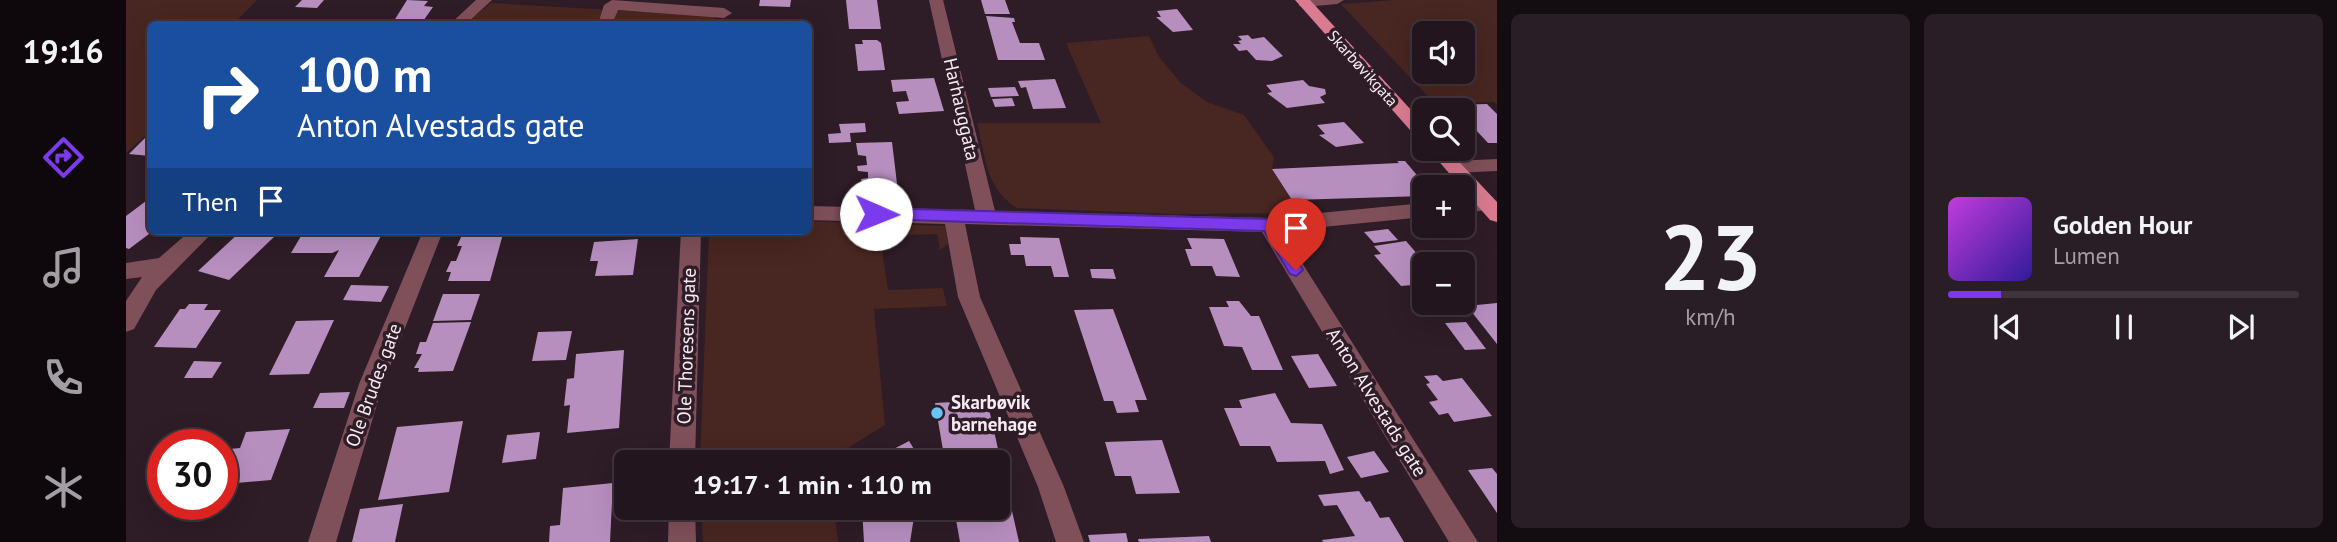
<!DOCTYPE html>
<meta charset="utf-8">
<style>
:root{--surface:#22151d;--page:#2a1e26;--text:#f1f3f6;--muted:#a29fa4;--line:#3f343b;--accent:#7c3aed}
body{margin:0;font-family:"PT Sans",sans-serif;background:var(--page);color:var(--text);height:100vh;display:flex;flex-direction:column;font-size:26px;white-space:nowrap}
*{box-sizing:border-box;margin:0}
p{font-size:23px;color:var(--muted)}
.icon{flex:none;width:38px;height:38px;fill:none;stroke:currentColor;stroke-width:2;stroke-linecap:round;stroke-linejoin:round}
.map{position:relative;flex:1;overflow:hidden}
.details{display:flex;flex-direction:column;gap:14px;padding:14px;background:#130c10;width:840px}
.details>*{flex:none}
.hud{position:absolute;left:21px;top:21px;width:665px;height:214px;border-radius:10px;box-shadow:0 7px 28px #0002,0 0 0 2px var(--line);background:#1a4fa0;color:#fff;overflow:hidden}
.buttons{position:absolute;left:1286px;top:21px;display:grid;gap:14px}
.buttons a{display:grid;place-items:center;width:63px;height:63px;border-radius:10px;background:var(--surface);box-shadow:0 7px 28px #0002,0 0 0 2px var(--line);font-size:35px}
.speed{position:absolute;left:21px;top:429px;display:flex;gap:14px;font-size:35px;font-weight:700;text-align:center}
.speed>*{display:grid;place-content:center;width:91px;height:91px;border-radius:50%;background:var(--surface);box-shadow:0 7px 28px #0002,0 0 0 2px var(--line);line-height:1}
.speed .limit{border:10px solid #d22;background:#fff;color:#111}
.pin{position:absolute;display:grid;place-items:center;width:60px;height:60px;color:#fff;margin:-72px -30px;border-radius:50% 50% 50% 0;rotate:-45deg;box-shadow:0 0 7px #0007}
.pin .icon{rotate:45deg}
.me{position:absolute;width:77px;margin:-38px;rotate:91deg;stroke-linejoin:round;filter:drop-shadow(0 0 5px #0008)}
.turn{display:flex;align-items:center;gap:24px;height:147px;padding:0 35px;font-size:32px}
.turn .icon{width:91px;height:91px;stroke-width:2.5}
.turn b{display:block;font-size:49px;line-height:60px}
.then{display:flex;align-items:center;height:66px;padding:0 35px;background:#0003;gap:14px;font-size:26px}
.details .card{flex:1;display:flex;flex-direction:column;justify-content:center;gap:10px;min-width:0;padding:0 24px;border-radius:10px;background:var(--page)}
.details .dial{align-items:center;gap:0}
.dial b{font-size:91px;line-height:1}
.song{display:flex;align-items:center;gap:21px}
.cover{width:84px;height:84px;border-radius:10px;background:linear-gradient(135deg,hsl(290 70% 55%),hsl(250 70% 35%))}
.played{height:7px;border-radius:4px;background:linear-gradient(90deg,var(--accent) 15%,var(--line) 15%)}
.keys{display:flex;justify-content:space-around;direction:ltr}
.details .tiles{flex:1;display:grid;gap:14px;grid-template-columns:repeat(2,1fr)}
.trip{position:absolute;left:488px;top:450px;width:396px;height:70px;border-radius:10px;background:var(--surface);box-shadow:0 7px 28px #0002,0 0 0 2px var(--line);font-weight:800;line-height:70px;text-align:center}
main{display:flex;flex:1;min-height:0}
.tabs{display:flex;flex-direction:column;width:126px;justify-content:space-around;align-items:center;background:#0e080c;color:var(--muted)}
.tabs .icon{width:49px;height:49px}
.tabs .on{color:var(--accent)}
.tabs b{font-size:32px;color:var(--text)}
.map>svg:first-child{display:block}
.green{fill:#482621;fill-rule:evenodd}
.building{fill:#b78fbf}
.lines{fill:none;stroke-linecap:round;stroke-linejoin:round}
.minor{fill:#7f505a;fill-rule:evenodd}
.major{fill:#da7b91;fill-rule:evenodd}
.route{fill:#7c3aed;stroke:#51269a;stroke-width:2}
.poi-dot{fill:#68c4f0;stroke:#2e1c27;stroke-width:2.5}
.labels{text-anchor:middle;dominant-baseline:central;stroke-width:7;stroke-linejoin:round;paint-order:stroke}
.far-street-label{font-size:16px;fill:#f8ebf2;stroke:#2e1c27}
.street-label{font-size:19px;fill:#f8ebf2;stroke:#2e1c27}
.poi-label{font-size:19px;font-weight:bold;fill:#f8ebf2;stroke:#2e1c27;text-anchor:start}
</style>
<main>
<nav class="tabs">
<b>19:16</b>
<svg class="icon on" aria-label="directions" viewBox="0 0 24 24"><path d="M12 3l9 9-9 9-9-9zM9 14v-3h6M13 9l2 2-2 2"/></svg>
<svg class="icon" aria-label="music" viewBox="0 0 24 24"><path d="M9 18V5l10-2v13"/><circle cx="6" cy="18" r="3"/><circle cx="16" cy="16" r="3"/></svg>
<svg class="icon" aria-label="phone" viewBox="0 0 24 24"><path d="M5 4h4l2 5-3 2q2 4 5 5l2-3 5 2v4C11 20 4 13 5 4z"/></svg>
<svg class="icon" aria-label="climate" viewBox="0 0 24 24"><path d="M12 3v18M4 7l16 10M4 17L20 7"/></svg>
</nav>
<div class="map">
<svg width="1371" height="542" viewBox="0 0 1371 542">
<rect width="100%" height="100%" fill="#2e1c27"/>
<g class="green">
<path d="M0,0H131L107,24H24V131L0,153Z"/>
<path d="M1268,0H1371V105L1368,102L1309,104L1215,4ZM1337,33V72H1298V33Z"/>
<path d="M365,3L589,16L587,24H339Z"/>
<path d="M1023,36L1033,57L1055,83L1081,102L1118,115L1148,157L1146,169L1174,213L1046,214L891,208C859,188 860,158 851,123H975L940,43Z"/>
<path d="M683,221L819,226L822,244L814,250L811,234L754,236L762,290L817,288L821,306L748,309L759,425L704,459V462H574L583,231H682Z"/>
<path d="M575,508H708L712,542H577Z"/>
</g>
<g class="building">
<path d="M176,0H198L191,8L169,7Z"/>
<path d="M281,0L302,1L298,6L307,7L295,24H266Z"/>
<path d="M634,0H665L664,7L633,6Z"/>
<path d="M720,0H751L755,29H723Z"/>
<path d="M855,0H879L884,14H859Z"/>
<path d="M1051,9L1067,30L1047,32L1030,17H1035L1031,11Z"/>
<path d="M860,16L888,18L889,22H886L894,43H913L919,60H872Z"/>
<path d="M1122,35L1126,39L1138,37L1157,56L1146,61L1130,60L1121,50L1113,51L1107,44H1115L1112,41L1116,40L1112,36Z"/>
<path d="M736,40H751L755,43L759,70L732,71L729,44H737Z"/>
<path d="M808,78L818,111L773,114L770,102L783,101L780,91L767,92L765,80Z"/>
<path d="M929,79L940,108L907,109L900,87L895,88L892,81Z"/>
<path d="M1177,80L1183,86L1199,89L1200,94L1194,97L1199,103L1161,108L1141,93L1146,92L1140,85Z"/>
<path d="M889,87L893,96L865,97L862,88Z"/>
<path d="M886,98L889,106L869,107L866,99Z"/>
<path d="M1361,104L1371,114V143H1362L1337,116V110H1331L1326,105Z"/>
<path d="M1218,122L1238,143L1210,147L1193,135L1199,134L1191,125Z"/>
<path d="M739,123L740,132L724,133L725,142L703,143L702,134L715,133L713,124Z"/>
<path d="M24,133V156L3,154Z"/>
<path d="M766,142L772,192L738,193L735,179L742,178V172L732,171L731,166L741,165L740,156L732,155L730,143Z"/>
<path d="M1271,161H1279L1301,187L1298,196L1166,200L1146,169L1273,163Z"/>
<path d="M24,198V231H27L3,249L0,248V216Z"/>
<path d="M1262,229L1272,240L1248,243L1238,232Z"/>
<path d="M115,231H141L150,235L103,280L72,271Z"/>
<path d="M178,231H231L257,232L233,277H198L213,250L206,253H165Z"/>
<path d="M342,233L377,234L364,281H322L325,272H320L325,261H330L336,246H331L336,235Z"/>
<path d="M894,237L933,238L943,277H928L925,266H900L898,255H885L883,244H895Z"/>
<path d="M1061,238L1098,239L1114,277L1090,276L1086,266H1065L1059,249H1066Z"/>
<path d="M512,239L507,275L469,276L472,261H464L468,242Z"/>
<path d="M1280,241L1300,264L1298,284L1275,286L1248,255L1255,254L1248,246Z"/>
<path d="M964,269H987L990,279L966,278Z"/>
<path d="M225,285L263,286L255,302L217,300Z"/>
<path d="M317,294H354L345,320L307,321Z"/>
<path d="M1100,301H1113L1125,316H1133L1157,370H1126L1116,347L1098,346L1083,307H1103Z"/>
<path d="M1371,303V344L1341,306Z"/>
<path d="M63,304H82L78,310H95L70,348L28,347L54,309H59Z"/>
<path d="M987,309L1021,400H1009L1013,412L991,413L987,401H978L948,310Z"/>
<path d="M208,320L183,374L143,375L170,321Z"/>
<path d="M345,322L327,371L292,372L293,368H288L296,354H290L294,342H300L307,323Z"/>
<path d="M1340,322L1360,349L1339,350L1319,323Z"/>
<path d="M446,331L440,360L406,361L412,332Z"/>
<path d="M498,350L493,428L441,433L444,405L438,406L441,379L448,378L450,354Z"/>
<path d="M1192,354L1211,386L1183,388L1165,356Z"/>
<path d="M68,361L96,362L86,378H58Z"/>
<path d="M1311,375L1317,381L1336,378L1366,416L1328,422L1322,413L1313,415L1303,402L1312,400L1300,384L1304,383L1298,376Z"/>
<path d="M224,392L218,408H187L194,393Z"/>
<path d="M1149,393L1165,423L1196,424L1218,470L1204,474L1199,461L1151,462L1144,446H1114L1098,408H1116L1113,400Z"/>
<path d="M861,400L893,542H834L829,514L788,517L784,542H738L736,508H872V462H819L809,403Z"/>
<path d="M337,421L323,492L252,500L271,427Z"/>
<path d="M164,429L145,480L99,484L107,465L97,466L104,449L114,448L120,432Z"/>
<path d="M414,432L410,459L376,463L381,435Z"/>
<path d="M1036,440L1054,493L1010,494L1005,476H989L979,442Z"/>
<path d="M783,441L796,462H737L764,451Z"/>
<path d="M1248,451L1263,472L1235,478L1221,457Z"/>
<path d="M529,454V462H500V476H492L493,458Z"/>
<path d="M1366,468L1371,474V513L1342,470Z"/>
<path d="M487,483L484,542H423L424,526L434,525L437,488Z"/>
<path d="M1233,491L1240,502L1244,501L1254,518L1263,517L1278,542H1197L1196,540L1229,536L1211,505L1198,506L1192,495Z"/>
<path d="M277,504L269,542H226L234,509Z"/>
<path d="M1000,533L1002,542H964L962,535Z"/>
<path d="M1083,536L1085,542H1013L1012,539Z"/>
</g>
<g class="lines">
<g class="minor">
<path d="M350,0H366L340,24H324Z"/>
<path d="M486,0L598,8L606,13L598,18L492,10L486,24H472L478,5Z"/>
<path d="M803,0H817L869,211L1142,218L1298,203V217L1156,231L1352,542H1323L1136,232L839,224L854,297L938,487L958,542H930L912,487L832,297L819,224L682,220V206L849,210Z"/>
<path d="M1173,0H1218L1211,4L1178,7L1173,6Z"/>
<path d="M1371,159V171L1328,173L1319,167L1328,161Z"/>
<path d="M1362,197L1371,203L1369,209L1337,213V199Z"/>
<path d="M64,231H88L30,290L8,329L0,332V301L16,277L0,279V263L33,258Z"/>
<path d="M297,231H317L257,384L210,542H182L233,384Z"/>
<path d="M555,231H575L569,462H543Z"/>
<path d="M543,508H569L570,542H542Z"/>
</g>
<g class="major">
<path d="M1169,0H1184L1298,124V141L1292,139Z"/>
<path d="M1302,149H1321L1371,202V222L1364,220Z"/>
</g>
</g>
<path class="route" d="M750,208L1142,219L1148,221L1177,270L1170,276L1164,274L1138,231L750,219L742,214Z"/>
<circle class="poi-dot" cx="811" cy="413" r="7"/>
<g class="labels">
<g class="far-street-label">
<text transform="translate(1237 68) rotate(48)">Skarbøvikgata</text>
</g>
<g class="street-label">
<text transform="translate(836 109) rotate(77)">Harhauggata</text>
<text transform="translate(560 346) rotate(-88)">Ole Thoresens gate</text>
<text transform="translate(247 385) rotate(-70)">Ole Brudes gate</text>
<text transform="translate(1251 402) rotate(58)">Anton Alvestads gate</text>
</g>
<g class="poi-label">
<text x="825" y="402">Skarbøvik<tspan x="825" dy="22">barnehage</tspan></text>
</g>
</g>
</svg>
<div class="buttons">
<a><svg class="icon" aria-label="sound" viewBox="0 0 24 24"><path d="M4 9h4l5-4v14l-5-4H4zM17 9q2 3 0 6"/></svg></a>
<a><svg class="icon" aria-label="search" viewBox="0 0 24 24"><circle cx="10" cy="10" r="6"/><path d="M15 15l6 6"/></svg></a>
<a>+</a>
<a>−</a>
</div>
<div class="speed"><div class="limit">30</div></div>
<div class="pin" style="left:1170px;top:270px;background:#d93025"><svg class="icon" aria-label="arrive" viewBox="0 0 24 24"><path d="M6 21V4h12l-3 4 3 4H6"/></svg></div>
<svg class="me" style="left:750px;top:214px" viewBox="-20 -20 40 40"><circle r="19" fill="#fff"/><path d="M0-13L10 11 0 6-10 11z" fill="#7c3aed"/></svg>
<div class="trip">19:17 · 1 min · 110 m</div>
<div class="hud">
<div class="turn"><svg class="icon" aria-label="right" viewBox="0 0 24 24"><path d="M7 20v-9h11M14 6l5 5-5 5"/></svg><div><b>100 m</b>Anton Alvestads gate</div></div>
<div class="then">Then<svg class="icon" aria-label="arrive" viewBox="0 0 24 24"><path d="M6 21V4h12l-3 4 3 4H6"/></svg></div>
</div>
</div>
<section class="details">
<div class="tiles">
<div class="card dial"><b>23</b><p>km/h</p></div>
<div class="card">
<div class="song"><i class="cover"></i><div><b>Golden Hour</b><p>Lumen</p></div></div>
<div class="played"></div>
<div class="keys"><svg class="icon" aria-label="previous" viewBox="0 0 24 24"><path d="M18 5L8 12l10 7zM5 5v14"/></svg><svg class="icon" aria-label="pause" viewBox="0 0 24 24"><path d="M8 5v14M16 5v14"/></svg><svg class="icon" aria-label="next" viewBox="0 0 24 24"><path d="M6 5l10 7-10 7zM19 5v14"/></svg></div>
</div>
</div>
</section>
</main>
